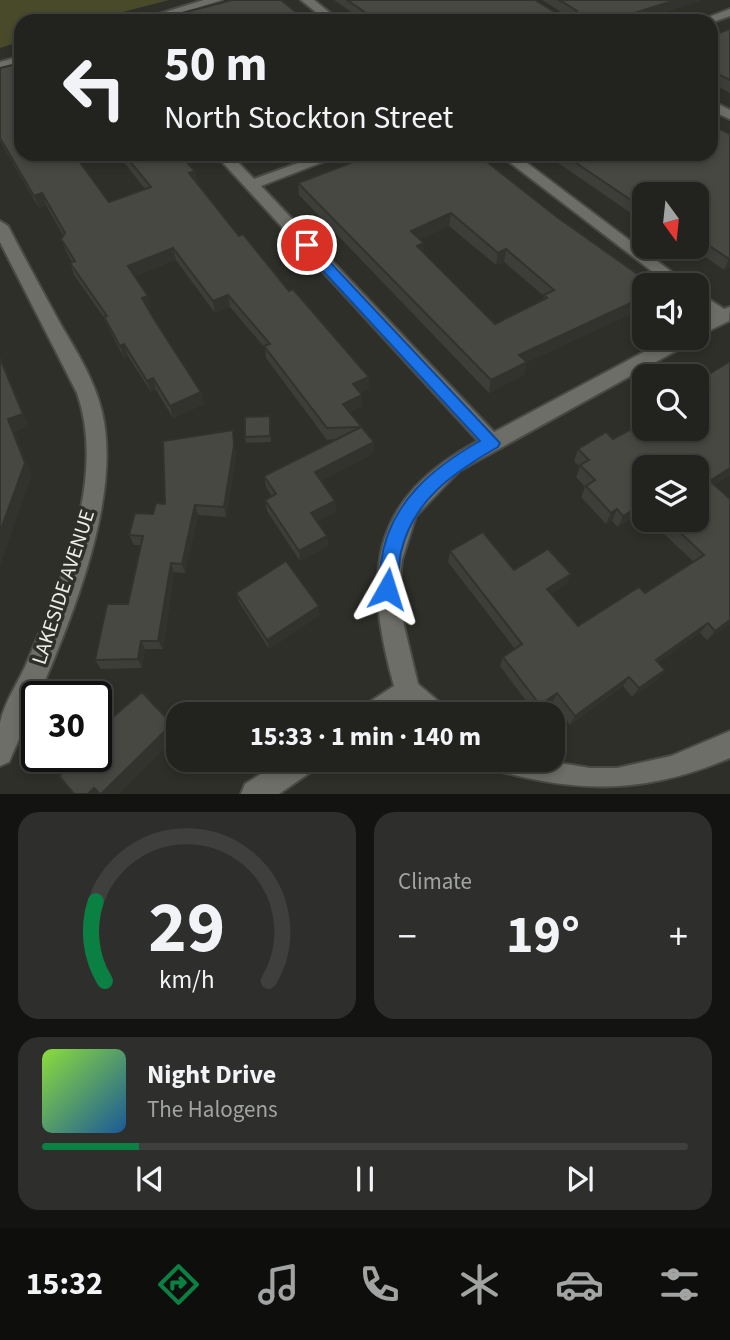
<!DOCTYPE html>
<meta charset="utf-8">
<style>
:root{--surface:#22231f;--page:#2e2f2c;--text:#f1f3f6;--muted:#a2a4a4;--line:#3f403d;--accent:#0b8043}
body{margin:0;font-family:"Source Sans 3",sans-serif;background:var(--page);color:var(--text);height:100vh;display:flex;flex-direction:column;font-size:26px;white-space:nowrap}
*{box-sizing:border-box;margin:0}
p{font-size:23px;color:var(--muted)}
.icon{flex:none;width:38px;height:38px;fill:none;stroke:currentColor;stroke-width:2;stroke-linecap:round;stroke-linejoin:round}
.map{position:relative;height:794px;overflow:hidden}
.drawer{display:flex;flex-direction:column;gap:18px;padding:18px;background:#131311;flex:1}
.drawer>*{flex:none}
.hud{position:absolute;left:14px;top:14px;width:704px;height:147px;border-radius:21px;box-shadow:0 4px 10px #0003,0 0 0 2px var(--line);background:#22231f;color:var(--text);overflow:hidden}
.needle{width:46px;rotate:165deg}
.controls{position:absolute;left:632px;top:182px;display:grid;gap:14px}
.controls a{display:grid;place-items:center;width:77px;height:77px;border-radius:14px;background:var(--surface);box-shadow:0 4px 10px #0003,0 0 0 2px var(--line);font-size:35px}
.speed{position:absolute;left:21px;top:681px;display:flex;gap:14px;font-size:35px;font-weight:700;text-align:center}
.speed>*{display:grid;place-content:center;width:91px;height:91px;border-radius:50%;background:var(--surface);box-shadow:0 4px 10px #0003,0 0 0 2px var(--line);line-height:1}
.speed .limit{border:4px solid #111;border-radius:10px;background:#fff;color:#111}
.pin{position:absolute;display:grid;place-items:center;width:60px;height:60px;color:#fff;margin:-30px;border:4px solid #fff;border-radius:50%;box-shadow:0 2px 7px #0007}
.me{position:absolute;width:77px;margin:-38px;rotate:6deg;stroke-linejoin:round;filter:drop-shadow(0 0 5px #0008)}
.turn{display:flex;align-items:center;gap:24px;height:147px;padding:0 35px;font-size:32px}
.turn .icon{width:91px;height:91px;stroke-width:2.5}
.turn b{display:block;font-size:49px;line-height:60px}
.big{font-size:52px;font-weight:700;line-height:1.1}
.drawer .card{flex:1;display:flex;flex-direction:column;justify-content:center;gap:10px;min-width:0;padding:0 24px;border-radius:21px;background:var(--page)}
.drawer .dial{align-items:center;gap:0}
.dial svg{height:182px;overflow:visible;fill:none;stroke:var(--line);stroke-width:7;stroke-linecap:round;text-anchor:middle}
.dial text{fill:var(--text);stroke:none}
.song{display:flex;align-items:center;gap:21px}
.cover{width:84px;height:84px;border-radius:10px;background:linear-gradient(135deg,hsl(90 70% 55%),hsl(210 70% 35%))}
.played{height:7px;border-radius:4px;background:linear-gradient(90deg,var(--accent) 15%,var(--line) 15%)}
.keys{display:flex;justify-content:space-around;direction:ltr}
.heat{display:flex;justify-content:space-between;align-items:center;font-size:38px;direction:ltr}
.drawer .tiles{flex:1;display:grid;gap:18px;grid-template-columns:1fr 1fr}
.card:last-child{grid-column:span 2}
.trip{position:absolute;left:166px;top:702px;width:399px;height:70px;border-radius:21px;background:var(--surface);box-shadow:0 4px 10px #0003,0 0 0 2px var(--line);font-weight:700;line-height:70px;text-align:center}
.menu{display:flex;height:112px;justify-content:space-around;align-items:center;background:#0e0e0c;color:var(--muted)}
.menu .icon{width:49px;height:49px}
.menu .current{color:var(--accent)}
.menu b{font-size:32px;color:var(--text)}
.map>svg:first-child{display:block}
.green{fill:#484a2a}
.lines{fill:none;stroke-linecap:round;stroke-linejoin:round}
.minor-casing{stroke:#494a46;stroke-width:4}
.minor{fill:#6e6e68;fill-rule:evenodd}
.wall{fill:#3d3e39;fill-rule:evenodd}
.shaded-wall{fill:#32322e}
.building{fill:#474842;stroke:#32322e;stroke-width:2;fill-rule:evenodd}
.route{fill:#1a73e8;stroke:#114b97;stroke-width:2}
.labels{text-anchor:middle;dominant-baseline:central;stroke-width:7;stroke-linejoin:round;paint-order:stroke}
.street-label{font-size:21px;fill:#ecece9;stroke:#2e2f29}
</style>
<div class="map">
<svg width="730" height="794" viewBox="0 0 730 794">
<rect width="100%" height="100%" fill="#2e2f29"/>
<path class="green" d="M0,0H169L88,21H21V41L0,48Z"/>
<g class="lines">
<defs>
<g id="minor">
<path d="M204,0H222L155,21H136Z"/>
<path d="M301,0H314L340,21H327Z"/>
<path d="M730,9V16L710,23L698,21Z"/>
<path d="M21,56V64L0,70V62Z"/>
<path d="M710,100L730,110V119L710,110Z"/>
<path d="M215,154H230L254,179L323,154H343L261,186L494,432L670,338H693L690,343L459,471L416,516L402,560L400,582L404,626L418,684L443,705L447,714H414L407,708L397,714H361L365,705L394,686C363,574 368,500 478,441Z"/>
<path d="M499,154H515L689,285H670Z"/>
<path d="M0,221L8,226C25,259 43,292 61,325C77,352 95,381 102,412C126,514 50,669 9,762L0,766C0,753 0,737 0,723C4,702 20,680 28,660C61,581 107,479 77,393L0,242Z"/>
<path d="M696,291L724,309L730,307L729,321L696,337V323L710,316L696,306Z"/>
<path d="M730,731V758C645,794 579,794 491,769L487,760H541L590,768H617L671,756Z"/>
<path d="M283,760H319L315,769L279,794H241L245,784Z"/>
</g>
</defs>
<use href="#minor" class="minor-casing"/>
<use href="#minor" class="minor"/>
</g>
<g class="wall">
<path d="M334,0H535L558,14H564L542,0H702L637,21H364Z"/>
<path d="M730,29V93L710,82V36Z"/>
<path d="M0,68L21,154L62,162L109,202L145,189L119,156L108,159L104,154H179L195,171L197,182L239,236L369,388L360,393L362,395V406L350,412L374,442L373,454L321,481L335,501L336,512L317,521L327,536L328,546L300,561L267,511L265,500L272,496L266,487L264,476L336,439L327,440L266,358L265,348L230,307L215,313L176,260L135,276L151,308L148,309L154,319L201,392L204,404L173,418L156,390L151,392L128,356L124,358L109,329L105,319L74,275L70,263L72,262L66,251L61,239L63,235L46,205L39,208L0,141Z"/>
<path d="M730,134V267L724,270L707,258L697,256L687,260L667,247H696L644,194V222L545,154H710Z"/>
<path d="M488,164L644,285V311L634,316L631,314L527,362L524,375L489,393L299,195L298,183ZM449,226L496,265L504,262L544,296L543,300L495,324L424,253L420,239Z"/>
<path d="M270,416L271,442L246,443L245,437Z"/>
<path d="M233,430L236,456L226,517L198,515L185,573L174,572L163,649H145L142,668L101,669L95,660L128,604L141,545H134L129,535L165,504Z"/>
<path d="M613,439L714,485L730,624L707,640L700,633L658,662L665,670L658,679L632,697L623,686L570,725L553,702L536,714L500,666L503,657L515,649L448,562L450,551L514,570L567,584L551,594L578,626L645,593L694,562L649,520L642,525L634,517L618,527L612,521L606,524L581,497L585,487L576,477L580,467L574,461L578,449ZM644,467L696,520H644Z"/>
<path d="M236,593L320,615L269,649L239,602Z"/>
</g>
<g class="shaded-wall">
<path d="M676,0H702L637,21H609Z"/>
<path d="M106,154H118L119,156L108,159Z"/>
<path d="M195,171L197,183L189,173Z"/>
<path d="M42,193L46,205L39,208L34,196Z"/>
<path d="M451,213L449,226L410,243L411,231Z"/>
<path d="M424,243L423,256L417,246Z"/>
<path d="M702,245L697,256L687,260L692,249Z"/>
<path d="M173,248L176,260L131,278L128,266Z"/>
<path d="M506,249L504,262L496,265L498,253Z"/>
<path d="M730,258V267L724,270L729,259Z"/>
<path d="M228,295L230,307L215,313L213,301Z"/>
<path d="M148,296L151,308L146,310L142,298Z"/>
<path d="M635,301L631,314L527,362L524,375L489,393L491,380L519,355Z"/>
<path d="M644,301V311L634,316L639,304Z"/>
<path d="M124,344L128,356L124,358L120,346Z"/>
<path d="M0,355L29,426L15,432L32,475L0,566V532L8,419Z"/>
<path d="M369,377V388L353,396V384Z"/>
<path d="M153,378L156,390L151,392L147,381Z"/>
<path d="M201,392L204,404L173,418L170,406Z"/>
<path d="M362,395V406L344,415L343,404Z"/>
<path d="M233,430L236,456L226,517L224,507Z"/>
<path d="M374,442L373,454L316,484L315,472Z"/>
<path d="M730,468V476L703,492L710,481Z"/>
<path d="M335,501L336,512L312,524L311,513Z"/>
<path d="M195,505L198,515L185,573L182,564Z"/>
<path d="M640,506L634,517L618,527L623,516Z"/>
<path d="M617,509L612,521L606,524L611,513Z"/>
<path d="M327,536L328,546L300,561L299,551Z"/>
<path d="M171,563L174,572L163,649L158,641Z"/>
<path d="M571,574L567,584L543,599L547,589Z"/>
<path d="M319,606L320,615L269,649L267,640Z"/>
<path d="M730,620V624L707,640L715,631Z"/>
<path d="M708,623L700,633L649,669L656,660Z"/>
<path d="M141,641L145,649L142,668L138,659Z"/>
<path d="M665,670L658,679L632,697L639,688Z"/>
<path d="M629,677L623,686L570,725L575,716Z"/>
<path d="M557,693L553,702L536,714L540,705Z"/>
<path d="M172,724L178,735L119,794H101Z"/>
<path d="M94,788L100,794H88Z"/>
</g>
<g class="building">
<path d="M232,0H281L307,21H151Z"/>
<path d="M347,0H535L558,14H574L577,11L559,0H676L609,21H378Z"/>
<path d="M730,29V80L710,70V36Z"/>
<path d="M21,63V154H56L62,162L76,157L109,202L151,187L124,154H179L195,171L189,173L239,236L243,234L289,291L293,289L369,377L353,384L362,395L343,404L374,442L315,472L335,501L311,513L327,536L299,551L265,500L276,494L264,476L361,427L327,428L264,346L270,344L228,295L213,301L173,248L128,266L148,296L142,298L154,319L201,392L170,406L153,378L147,381L124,344L120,346L104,317L107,316L70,263L75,261L61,239L65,233L42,193L34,196L0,138V68Z"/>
<path d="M710,124L730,134V258L729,259L711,247L702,245L692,249L688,247H696V194H644V209L563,154H710Z"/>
<path d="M374,154H477L557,217L653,285H644V301L639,304L635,301L519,355L527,362L491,380L298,183ZM451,213L498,253L506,249L554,290L544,295L547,298L495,324L417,246L424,243L411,231Z"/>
<path d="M0,358L23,414L8,419L25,463L0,532Z"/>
<path d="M729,362L730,363V468L710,481L730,499V620L715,631L708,623L656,660L665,670L639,688L629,677L575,716L557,693L540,705L503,657L522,644L450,551L483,532L514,570L548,549L571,574L547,589L578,626L639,587L645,593L704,555L667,520H696V467H644V510L640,506L623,516L617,509L611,513L586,486L595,480L580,465L589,460L578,449L606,432L613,439L644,422V429H696V382Z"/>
<path d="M270,416V436L245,437V417Z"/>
<path d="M233,430L234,446L224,507L195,505L182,564L171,563L158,641H141L138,659L95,660L107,604H128L143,536L129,535L135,513L153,514L156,503L165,504L163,441Z"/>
<path d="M286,561L319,606L267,640L236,593Z"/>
<path d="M142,692L172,724L101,794H100L94,788L88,794H74L59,776L73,763L66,756H96V713L105,705L114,716Z"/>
</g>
<path class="route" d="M307,241L311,242L500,443L498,447C454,472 413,500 401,552C398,566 400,581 394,595L387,598L381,595C376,585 380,574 381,563C388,504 432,468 480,441L302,248V242Z"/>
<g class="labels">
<g class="street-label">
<text transform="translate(63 587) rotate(-72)">LAKESIDE AVENUE</text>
</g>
</g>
</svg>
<div class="controls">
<a><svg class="needle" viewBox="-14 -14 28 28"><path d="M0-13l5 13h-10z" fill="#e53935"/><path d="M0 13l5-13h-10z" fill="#a2a4a4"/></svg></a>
<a><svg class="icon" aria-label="sound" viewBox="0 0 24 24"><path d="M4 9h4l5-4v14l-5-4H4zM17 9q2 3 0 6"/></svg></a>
<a><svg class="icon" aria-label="search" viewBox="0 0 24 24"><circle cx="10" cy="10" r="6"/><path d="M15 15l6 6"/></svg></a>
<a><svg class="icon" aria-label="layers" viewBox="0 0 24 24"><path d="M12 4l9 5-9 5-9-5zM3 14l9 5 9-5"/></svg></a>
</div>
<div class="speed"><div class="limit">30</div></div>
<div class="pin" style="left:307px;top:245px;background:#d93025"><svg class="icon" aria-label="arrive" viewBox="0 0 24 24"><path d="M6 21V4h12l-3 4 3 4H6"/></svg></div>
<svg class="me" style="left:387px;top:589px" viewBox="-20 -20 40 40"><path d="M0-17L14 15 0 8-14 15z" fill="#1a73e8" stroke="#fff" stroke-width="4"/></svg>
<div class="trip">15:33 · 1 min · 140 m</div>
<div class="hud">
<div class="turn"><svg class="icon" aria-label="left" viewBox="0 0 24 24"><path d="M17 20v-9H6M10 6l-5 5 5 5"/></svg><div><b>50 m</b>North Stockton Street</div></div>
</div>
</div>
<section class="drawer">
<div class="tiles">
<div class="card dial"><svg viewBox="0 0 100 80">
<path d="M14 69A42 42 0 1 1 86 69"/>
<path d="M14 69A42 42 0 0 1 10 34" stroke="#0b8043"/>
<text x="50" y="56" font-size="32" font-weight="700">29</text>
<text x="50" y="72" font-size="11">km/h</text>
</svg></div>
<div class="card"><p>Climate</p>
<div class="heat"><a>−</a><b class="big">19°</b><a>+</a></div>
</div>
<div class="card">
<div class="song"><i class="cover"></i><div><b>Night Drive</b><p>The Halogens</p></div></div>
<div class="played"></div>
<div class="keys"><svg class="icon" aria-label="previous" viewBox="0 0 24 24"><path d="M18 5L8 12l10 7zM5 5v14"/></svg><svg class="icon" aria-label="pause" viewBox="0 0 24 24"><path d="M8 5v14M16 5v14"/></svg><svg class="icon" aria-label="next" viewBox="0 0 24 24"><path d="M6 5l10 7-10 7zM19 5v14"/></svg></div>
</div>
</div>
</section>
<nav class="menu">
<b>15:32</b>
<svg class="icon current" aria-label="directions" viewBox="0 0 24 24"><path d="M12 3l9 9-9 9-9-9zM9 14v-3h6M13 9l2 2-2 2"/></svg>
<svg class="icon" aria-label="music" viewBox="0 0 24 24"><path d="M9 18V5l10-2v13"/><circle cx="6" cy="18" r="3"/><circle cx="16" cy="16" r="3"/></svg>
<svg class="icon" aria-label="phone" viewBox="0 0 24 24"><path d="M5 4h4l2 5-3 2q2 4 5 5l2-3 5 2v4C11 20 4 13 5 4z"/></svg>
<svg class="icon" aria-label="climate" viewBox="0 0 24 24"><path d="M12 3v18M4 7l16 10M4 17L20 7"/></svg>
<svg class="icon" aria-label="car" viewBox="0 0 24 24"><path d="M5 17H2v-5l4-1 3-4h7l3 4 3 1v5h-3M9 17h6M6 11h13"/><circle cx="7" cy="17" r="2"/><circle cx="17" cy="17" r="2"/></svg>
<svg class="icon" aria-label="filters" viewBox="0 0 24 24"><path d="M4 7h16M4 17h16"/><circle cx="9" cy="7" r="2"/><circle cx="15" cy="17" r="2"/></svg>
</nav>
